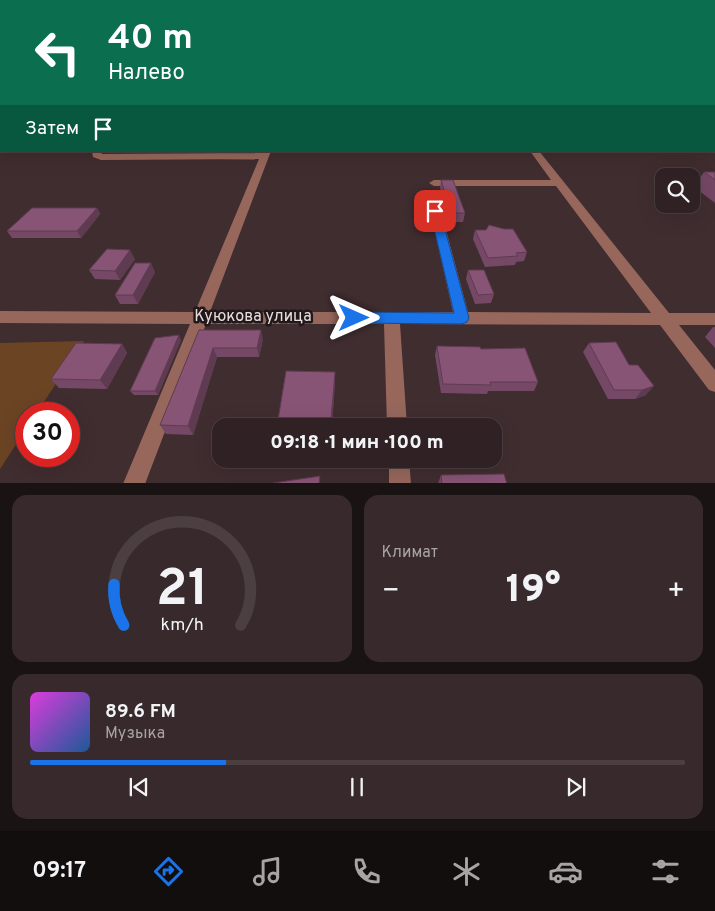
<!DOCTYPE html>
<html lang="ru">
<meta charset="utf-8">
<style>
:root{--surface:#302224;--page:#382a2c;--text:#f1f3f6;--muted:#a8a4a6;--line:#4b3f41;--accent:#1a73e8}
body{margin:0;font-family:Overpass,sans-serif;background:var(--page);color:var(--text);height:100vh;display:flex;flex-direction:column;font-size:19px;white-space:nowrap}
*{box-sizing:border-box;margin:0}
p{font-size:16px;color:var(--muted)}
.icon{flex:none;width:28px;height:28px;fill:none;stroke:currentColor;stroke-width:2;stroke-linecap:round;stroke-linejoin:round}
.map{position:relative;height:483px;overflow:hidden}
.drawer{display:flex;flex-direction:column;gap:12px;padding:12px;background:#1a1314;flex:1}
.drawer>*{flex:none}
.hud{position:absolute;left:0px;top:0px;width:715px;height:152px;box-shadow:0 5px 20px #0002,0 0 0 1px var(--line);background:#0b6e4f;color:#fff;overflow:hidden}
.fabs{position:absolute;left:655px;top:168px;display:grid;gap:10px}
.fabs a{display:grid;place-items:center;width:45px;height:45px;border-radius:10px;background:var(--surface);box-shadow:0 5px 20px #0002,0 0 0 1px var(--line);font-size:25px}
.speed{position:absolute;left:15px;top:402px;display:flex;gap:10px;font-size:25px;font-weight:700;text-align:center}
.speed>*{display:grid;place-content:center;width:65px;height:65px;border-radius:50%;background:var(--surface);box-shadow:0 5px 20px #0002,0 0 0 1px var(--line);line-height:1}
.speed .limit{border:8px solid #d22;background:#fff;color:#111}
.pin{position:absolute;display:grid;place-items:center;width:42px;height:42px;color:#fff;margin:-21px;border-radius:10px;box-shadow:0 2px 8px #0006}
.me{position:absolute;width:55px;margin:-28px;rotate:90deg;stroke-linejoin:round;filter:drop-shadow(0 0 4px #0008)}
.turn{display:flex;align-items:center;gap:18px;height:105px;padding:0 25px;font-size:22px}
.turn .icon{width:65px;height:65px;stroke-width:2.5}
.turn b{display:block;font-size:35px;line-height:42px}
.then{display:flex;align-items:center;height:48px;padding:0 25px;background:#0003;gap:10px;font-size:19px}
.big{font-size:38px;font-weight:800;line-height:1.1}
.drawer .widget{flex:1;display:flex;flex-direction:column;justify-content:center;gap:8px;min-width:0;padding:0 18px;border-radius:15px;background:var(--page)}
.drawer .dial{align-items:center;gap:0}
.dial svg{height:130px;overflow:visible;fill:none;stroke:var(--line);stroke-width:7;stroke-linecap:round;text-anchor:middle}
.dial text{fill:var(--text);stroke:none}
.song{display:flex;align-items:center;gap:15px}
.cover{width:60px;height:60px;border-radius:8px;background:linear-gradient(135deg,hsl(300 70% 55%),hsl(210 70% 35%))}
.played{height:5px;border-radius:2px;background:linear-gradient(90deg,var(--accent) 30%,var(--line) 30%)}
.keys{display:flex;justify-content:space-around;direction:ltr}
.heat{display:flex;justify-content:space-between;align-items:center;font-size:28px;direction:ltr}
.drawer .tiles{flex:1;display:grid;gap:12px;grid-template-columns:1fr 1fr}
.widget:last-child{grid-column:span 2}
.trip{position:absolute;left:212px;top:418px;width:290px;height:50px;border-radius:15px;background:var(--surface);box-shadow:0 5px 20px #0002,0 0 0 1px var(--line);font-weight:800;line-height:50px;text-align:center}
.tabs{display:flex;height:80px;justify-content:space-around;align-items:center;background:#130e0e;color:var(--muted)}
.tabs .icon{width:35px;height:35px}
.tabs .current{color:var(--accent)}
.tabs b{font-size:22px;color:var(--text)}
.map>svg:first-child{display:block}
.green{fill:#6b4424}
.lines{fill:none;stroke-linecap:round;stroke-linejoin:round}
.minor{fill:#97675c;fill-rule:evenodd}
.wall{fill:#754865}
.shaded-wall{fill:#5f3b52}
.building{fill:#885475;stroke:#5f3b52}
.route{fill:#1a73e8;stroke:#114b97}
.labels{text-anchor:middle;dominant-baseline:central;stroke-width:5;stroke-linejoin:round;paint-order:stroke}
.near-street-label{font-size:16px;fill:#eadddf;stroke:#211819}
</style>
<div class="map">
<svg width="715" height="484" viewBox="0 0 715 484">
<rect width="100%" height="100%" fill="#402d30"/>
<path class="green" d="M84,341L36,414H26V429L0,469V343Z"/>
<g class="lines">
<g class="minor">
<rect x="0" y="102" width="1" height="4"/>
<rect x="714" y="105" width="1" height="4"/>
<path d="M1,145L2,151L0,152V146Z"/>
<path d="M92,151H100L102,154L262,153V151H271L210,312H453L426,193L431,190L436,193L468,312L651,313L556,186H434L429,183L434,180H551L530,151H539L669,313H715V325H679L715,370V392L709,390L660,325L400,324L407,426H387L384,324H206L145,484H123L190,324L0,323V311L195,312L259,159L101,160L93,157Z"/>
<path d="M389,459H409L411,484H389Z"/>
</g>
</g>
<g class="wall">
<path d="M704,172H715V203L694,187Z"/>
<path d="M441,180L465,213L463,222H449L440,188Z"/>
<path d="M97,208L100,214L81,238H12L7,231Z"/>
<path d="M475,230L527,252L524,261L516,262L515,265L485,267L473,239Z"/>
<path d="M135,259L120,280L95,279L89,270Z"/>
<path d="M468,270L494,294L491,303L475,304L466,279Z"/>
<path d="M155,272L138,304H120L115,295Z"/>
<path d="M713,327H715V348L705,337Z"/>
<path d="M199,330L263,339L259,357H217L193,435L166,434L160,425Z"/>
<path d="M181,340L158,395H134L130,391Z"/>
<path d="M616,342L646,395L635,399H608L583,352L589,343Z"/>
<path d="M122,344L127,353L107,389L59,388L51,379Z"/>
<path d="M437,346L481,349L538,382L534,391H488L487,394L441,393L435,355Z"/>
<path d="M335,372V381L332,426H279L278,420Z"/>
<path d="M441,475L507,484H438Z"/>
</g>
<g class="shaded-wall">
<path d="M97,208L100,214L81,238L77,231Z"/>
<path d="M130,250L135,259L120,280L115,271Z"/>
<path d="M151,263L155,272L138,304L133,295Z"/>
<path d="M261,330L263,339L259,357L257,348Z"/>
<path d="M179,335L181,340L158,395L155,391Z"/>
<path d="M122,344L127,353L107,389L100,380Z"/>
<path d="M213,348L217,357L193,435L188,426Z"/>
<path d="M335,372V381L332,426L331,420Z"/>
<path d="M654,386L646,395L635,399L642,390Z"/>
</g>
<g class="building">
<path d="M704,172H715V180Z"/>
<path d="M441,180H453L465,213H451Z"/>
<path d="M32,208H97L77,231H7Z"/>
<path d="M489,225L504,229H513L527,252L516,253L518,256L488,258L475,230H486Z"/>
<path d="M107,249L130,250L115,271L89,270Z"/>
<path d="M135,263H151L133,295H115Z"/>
<path d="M468,270H484L494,294L478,295Z"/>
<path d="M199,330H261L257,348H213L188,426L160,425Z"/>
<path d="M179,335L155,391H130L155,338Z"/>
<path d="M616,342L629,365H638L654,386L642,390H614L589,343Z"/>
<path d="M76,343L122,344L100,380L51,379Z"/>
<path d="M437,346L480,347L481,349L525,348L538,382H490L491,385L443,384Z"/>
<path d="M286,371L335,372L331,420H278Z"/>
<path d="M504,474L507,484H442L441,475Z"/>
<path d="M320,476L319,484H273V483Z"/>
</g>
<linearGradient id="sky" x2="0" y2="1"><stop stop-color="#23191a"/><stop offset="0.5" stop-color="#534c59"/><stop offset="1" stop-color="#534c59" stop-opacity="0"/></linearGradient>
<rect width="715" height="135" fill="url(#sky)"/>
<path class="route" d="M435,208L440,211L469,318L467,322L462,324L354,323L349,322L347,318L349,314L354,312L454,313L430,211Z"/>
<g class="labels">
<g class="near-street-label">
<text x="253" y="317">Куюкова улица</text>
</g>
</g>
</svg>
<div class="fabs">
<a><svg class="icon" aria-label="search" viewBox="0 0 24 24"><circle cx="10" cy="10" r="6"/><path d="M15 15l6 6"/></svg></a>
</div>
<div class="speed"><div class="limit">30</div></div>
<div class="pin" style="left:435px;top:211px;background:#d93025"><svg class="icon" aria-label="arrive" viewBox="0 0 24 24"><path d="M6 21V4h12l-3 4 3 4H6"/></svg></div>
<svg class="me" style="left:354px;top:318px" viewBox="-20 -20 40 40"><path d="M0-17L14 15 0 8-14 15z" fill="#1a73e8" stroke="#fff" stroke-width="4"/></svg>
<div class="trip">09:18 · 1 мин · 100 m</div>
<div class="hud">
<div class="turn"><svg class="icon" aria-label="left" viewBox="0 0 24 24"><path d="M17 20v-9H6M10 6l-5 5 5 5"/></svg><div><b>40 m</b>Налево</div></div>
<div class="then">Затем<svg class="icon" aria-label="arrive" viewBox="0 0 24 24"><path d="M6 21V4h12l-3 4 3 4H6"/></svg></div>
</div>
</div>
<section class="drawer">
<div class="tiles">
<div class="widget dial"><svg viewBox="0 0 100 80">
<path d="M14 69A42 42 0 1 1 86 69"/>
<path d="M14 69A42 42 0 0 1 8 44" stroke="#1a73e8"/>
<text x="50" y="56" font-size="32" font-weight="700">21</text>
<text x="50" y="72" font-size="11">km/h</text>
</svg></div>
<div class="widget"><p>Климат</p>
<div class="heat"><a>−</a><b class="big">19°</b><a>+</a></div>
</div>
<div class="widget">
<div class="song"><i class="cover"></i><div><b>89.6 FM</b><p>Музыка</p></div></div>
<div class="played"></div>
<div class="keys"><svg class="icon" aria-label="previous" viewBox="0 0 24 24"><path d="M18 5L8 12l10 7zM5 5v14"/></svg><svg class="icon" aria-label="pause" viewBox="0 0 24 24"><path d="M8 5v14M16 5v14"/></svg><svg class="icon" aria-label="next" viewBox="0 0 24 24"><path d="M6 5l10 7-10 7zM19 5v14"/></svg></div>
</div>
</div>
</section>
<nav class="tabs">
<b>09:17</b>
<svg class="icon current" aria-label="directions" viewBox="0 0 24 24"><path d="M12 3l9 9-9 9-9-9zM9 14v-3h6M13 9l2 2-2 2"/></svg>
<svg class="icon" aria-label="music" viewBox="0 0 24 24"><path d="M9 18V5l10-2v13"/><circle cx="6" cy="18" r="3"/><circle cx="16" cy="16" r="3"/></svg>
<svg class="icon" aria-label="phone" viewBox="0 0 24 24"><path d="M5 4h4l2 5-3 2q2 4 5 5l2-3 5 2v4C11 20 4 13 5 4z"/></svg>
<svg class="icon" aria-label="climate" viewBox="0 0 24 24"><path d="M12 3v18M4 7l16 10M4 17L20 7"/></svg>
<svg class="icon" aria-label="car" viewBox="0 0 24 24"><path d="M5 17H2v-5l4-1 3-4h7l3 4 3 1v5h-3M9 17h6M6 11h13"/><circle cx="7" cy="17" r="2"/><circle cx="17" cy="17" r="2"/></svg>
<svg class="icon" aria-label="filters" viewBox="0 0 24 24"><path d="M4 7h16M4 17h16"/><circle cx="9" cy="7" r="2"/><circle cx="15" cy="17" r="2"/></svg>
</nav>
